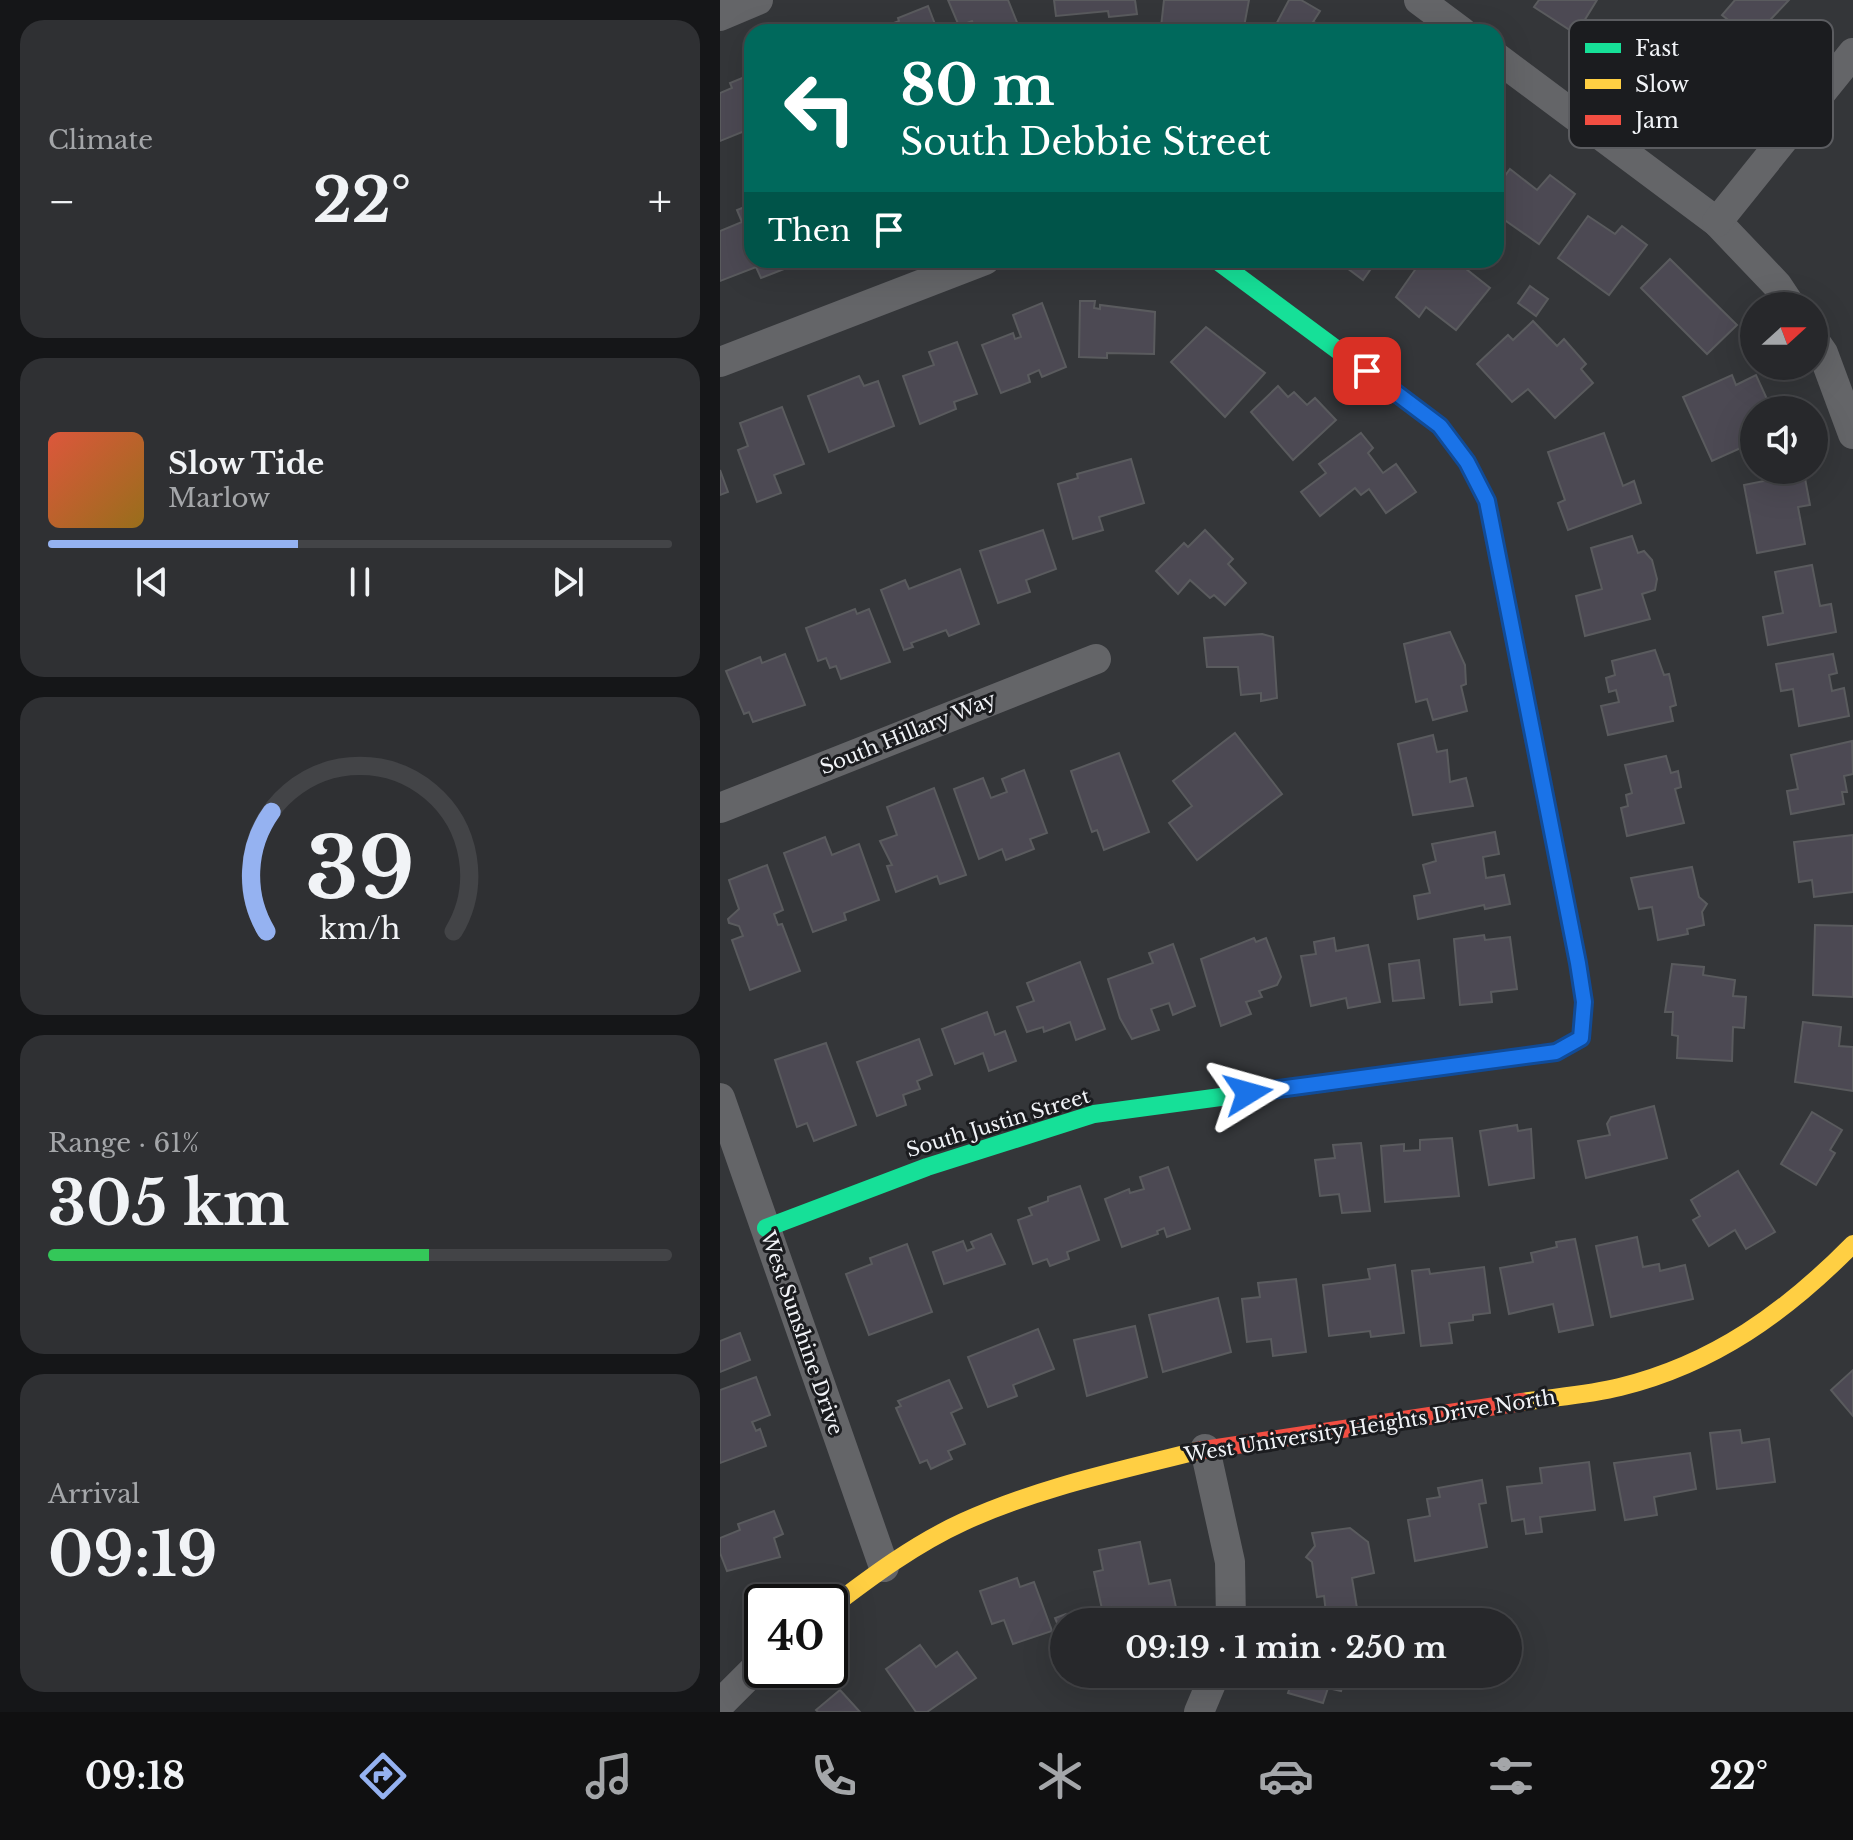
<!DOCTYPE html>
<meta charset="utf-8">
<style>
:root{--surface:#27282b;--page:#2f3033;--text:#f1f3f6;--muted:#a4a6a9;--line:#434447;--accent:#95b2f1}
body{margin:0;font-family:"Libre Baskerville",serif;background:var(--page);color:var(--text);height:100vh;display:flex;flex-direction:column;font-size:30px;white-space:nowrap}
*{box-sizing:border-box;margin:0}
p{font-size:26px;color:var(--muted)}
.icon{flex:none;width:44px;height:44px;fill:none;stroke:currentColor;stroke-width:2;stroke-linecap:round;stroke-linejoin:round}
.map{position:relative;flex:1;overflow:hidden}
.side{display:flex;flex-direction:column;gap:20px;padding:20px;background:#151618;width:720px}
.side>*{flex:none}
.banner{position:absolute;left:24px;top:24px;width:760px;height:244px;border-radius:24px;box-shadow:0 8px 32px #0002,0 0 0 2px var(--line);background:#00695c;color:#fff;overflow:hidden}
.needle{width:52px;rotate:69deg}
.fabs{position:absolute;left:1020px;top:292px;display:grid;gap:16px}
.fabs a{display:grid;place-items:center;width:88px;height:88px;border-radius:50%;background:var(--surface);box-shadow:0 8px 32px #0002,0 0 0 2px var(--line);font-size:40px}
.speed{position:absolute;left:24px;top:1584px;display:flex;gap:16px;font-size:40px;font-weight:700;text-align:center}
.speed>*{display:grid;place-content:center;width:104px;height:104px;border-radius:50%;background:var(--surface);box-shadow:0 8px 32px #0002,0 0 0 2px var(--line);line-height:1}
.speed .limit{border:4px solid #111;border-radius:12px;background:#fff;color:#111}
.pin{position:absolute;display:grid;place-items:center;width:68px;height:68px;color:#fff;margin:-34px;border-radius:16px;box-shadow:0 4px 12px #0006}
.me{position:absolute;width:88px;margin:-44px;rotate:82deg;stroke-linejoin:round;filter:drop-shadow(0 0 6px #0008)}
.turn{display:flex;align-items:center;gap:28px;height:168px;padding:0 24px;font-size:36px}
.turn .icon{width:104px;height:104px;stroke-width:2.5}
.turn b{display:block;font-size:56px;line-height:68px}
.then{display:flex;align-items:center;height:76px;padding:0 24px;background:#0003;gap:16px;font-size:30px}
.big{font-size:60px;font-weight:800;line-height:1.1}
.side .widget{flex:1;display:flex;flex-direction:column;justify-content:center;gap:12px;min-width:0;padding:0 28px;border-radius:24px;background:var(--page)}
.side .dial{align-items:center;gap:0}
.dial svg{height:208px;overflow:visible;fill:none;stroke:var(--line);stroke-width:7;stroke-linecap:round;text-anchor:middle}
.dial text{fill:var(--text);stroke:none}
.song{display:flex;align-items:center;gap:24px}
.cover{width:96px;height:96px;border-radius:12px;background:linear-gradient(135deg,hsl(10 70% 55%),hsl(40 70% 35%))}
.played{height:8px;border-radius:4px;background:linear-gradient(90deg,var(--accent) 40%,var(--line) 40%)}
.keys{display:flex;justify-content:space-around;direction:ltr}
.heat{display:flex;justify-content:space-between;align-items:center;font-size:44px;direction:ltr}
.charge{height:12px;border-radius:6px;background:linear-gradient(90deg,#34c759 61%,var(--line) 0)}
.trip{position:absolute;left:330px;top:1608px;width:472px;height:80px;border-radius:40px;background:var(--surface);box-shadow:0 8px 32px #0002,0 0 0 2px var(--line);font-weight:800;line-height:80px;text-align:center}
.dock{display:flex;height:128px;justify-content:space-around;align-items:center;background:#101011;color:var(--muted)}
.dock .icon{width:56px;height:56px}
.dock .on{color:var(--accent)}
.dock b{font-size:36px;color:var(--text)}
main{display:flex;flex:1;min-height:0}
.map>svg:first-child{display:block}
.building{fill:#4c4953;stroke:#5a5b5e;stroke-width:2}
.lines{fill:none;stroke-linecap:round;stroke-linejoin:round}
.street{stroke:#646568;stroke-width:30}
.fast{stroke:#16e098;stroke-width:18}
.slow{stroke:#ffcf43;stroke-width:18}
.jam{stroke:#f24e42;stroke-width:18}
.route-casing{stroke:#114b97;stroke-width:20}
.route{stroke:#1a73e8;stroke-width:14}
.labels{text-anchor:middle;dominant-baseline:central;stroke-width:6;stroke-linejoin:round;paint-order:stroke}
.street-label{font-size:20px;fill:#f1f3f7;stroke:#1b1c1f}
.key{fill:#1b1c1f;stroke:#5b5c60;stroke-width:2}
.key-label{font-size:22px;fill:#f1f3f7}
</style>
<main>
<section class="side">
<div class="widget"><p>Climate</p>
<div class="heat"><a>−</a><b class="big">22°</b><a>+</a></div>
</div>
<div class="widget">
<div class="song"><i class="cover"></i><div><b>Slow Tide</b><p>Marlow</p></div></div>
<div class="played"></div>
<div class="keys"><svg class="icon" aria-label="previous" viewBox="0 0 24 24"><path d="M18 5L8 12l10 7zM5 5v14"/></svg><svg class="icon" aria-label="pause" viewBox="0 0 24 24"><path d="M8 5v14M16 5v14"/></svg><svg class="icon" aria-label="next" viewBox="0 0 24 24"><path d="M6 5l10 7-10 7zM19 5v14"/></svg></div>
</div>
<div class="widget dial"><svg viewBox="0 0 100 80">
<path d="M14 69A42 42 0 1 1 86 69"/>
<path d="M14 69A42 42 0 0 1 16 23" stroke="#95b2f1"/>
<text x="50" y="56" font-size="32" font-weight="700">39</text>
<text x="50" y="72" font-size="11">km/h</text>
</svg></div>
<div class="widget"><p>Range · 61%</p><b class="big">305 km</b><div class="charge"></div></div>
<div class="widget"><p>Arrival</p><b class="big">09:19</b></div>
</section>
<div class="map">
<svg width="1133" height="1712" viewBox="0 0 1133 1712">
<rect width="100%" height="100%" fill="#343639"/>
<g class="building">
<path d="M228,0H288L298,25L281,32H256L252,21L239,26Z"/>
<path d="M334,0H415L417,14L389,17L388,11L336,16Z"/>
<path d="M444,0H529L523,32H472L441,27Z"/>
<path d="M569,0H581L600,11L593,22L620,32H552Z"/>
<path d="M819,0H877L856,34L814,7Z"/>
<path d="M1015,0H1069L1032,39L1002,15Z"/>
<path d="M208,6L218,32H163L161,28L179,21L178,18Z"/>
<path d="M32,74V128L0,141V93L12,88L10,83Z"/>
<path d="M790,169L817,190L830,175L855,194L819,244L776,214V188Z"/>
<path d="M32,204V260H70L72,266L41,278L36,267L0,281V231L22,222L17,210Z"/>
<path d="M868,216L895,234L902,226L927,245L889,295L838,258Z"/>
<path d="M950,259L1017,325L987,354L921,288Z"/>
<path d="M626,260H657L643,280L623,265Z"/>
<path d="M702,260H727L733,265L736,261L770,288L736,330L706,307L699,317L676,297Z"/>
<path d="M810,286L828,299L816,316L798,303Z"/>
<path d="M360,301H375L374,308L380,309V305L435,312L434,354L387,353V358L359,357Z"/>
<path d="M322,303L346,367L322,377L319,370L308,375L310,382L281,393L262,345L293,333L295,339L301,337L293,315Z"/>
<path d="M813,321L837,346L844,339L866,364L861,369L873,383L835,418L808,389L792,402L757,364L788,335L793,340Z"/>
<path d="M486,327L545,373L505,417L451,362Z"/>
<path d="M237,342L257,394L234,402L236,409L200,424L183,376L214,365L209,352Z"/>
<path d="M1012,375L1016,385L1036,375L1052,410H1034V442L992,461L963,397Z"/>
<path d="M139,376L144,386L158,381L174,426L109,452L88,396Z"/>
<path d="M558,386L568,397L574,392L587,405L595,398L616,420L573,460L531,412Z"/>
<path d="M62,407L84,464L54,475L61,493L37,502L18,450L28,446L20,423Z"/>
<path d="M641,433L653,448L648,453L663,473L676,464L696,492L666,513L649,489L641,495L635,488L600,516L581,492L606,473L599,464Z"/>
<path d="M884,433L903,486L914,481L921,503L848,530L838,503L845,500L828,452Z"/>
<path d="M411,459L424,503L379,517L383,530L353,539L338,484L358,478L357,474Z"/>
<path d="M0,470L8,492L0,495Z"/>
<path d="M1084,473L1090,505L1078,507L1085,544L1037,553L1024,485Z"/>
<path d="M323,530L336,569L306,580L310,592L278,603L260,551Z"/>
<path d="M485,530L513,559L508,564L526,583L505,605L494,595L490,598L470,580L458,594L436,571L464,543L468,547Z"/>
<path d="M912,536L918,553L924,551L932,560L937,579L935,590L922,594L930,619L865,636L856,596L882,589L871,548Z"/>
<path d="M1092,565L1100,606L1111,604L1116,632L1048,645L1043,617L1063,613L1055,572Z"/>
<path d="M240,569L259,624L229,636L226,630L191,643L193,647L184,650L161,590L185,580L189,589Z"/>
<path d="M135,609L137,614L149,609L170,662L121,679L116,666L110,668L106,658L98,661L86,628Z"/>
<path d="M730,632L745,665L746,684L741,686L747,711L713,720L707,699L696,702L684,644Z"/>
<path d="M542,634L553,637L557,698L541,701V693L521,695L518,667H487L484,638Z"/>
<path d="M935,650L944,675L949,674L956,705L950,707L953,721L888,735L881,706L899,702L896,690L889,692L886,678L895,675L892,661Z"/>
<path d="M65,654L85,705L33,722L29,712L24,714L6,671L40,657L42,663Z"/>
<path d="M1113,654L1117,673L1109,675L1112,691L1124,688L1129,716L1079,726L1073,689L1061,691L1056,664Z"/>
<path d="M515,733L562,794L477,860L449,823L472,806L453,781Z"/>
<path d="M713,735L717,752L727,750L730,782L746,778L753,806L693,815L678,744Z"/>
<path d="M1132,741L1133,774L1124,776L1127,792H1122L1124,804L1071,814L1067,791L1078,789L1071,755Z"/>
<path d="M399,753L429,832L384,850L377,830L372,832L351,771Z"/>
<path d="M946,756L951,773L958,771L961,787L955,789L964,823L907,836L901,808L908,806L906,795L912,793L905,765Z"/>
<path d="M304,770L327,833L310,839L314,849L286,860L282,849L259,859L234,789L263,778L271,798L287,792L282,779Z"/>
<path d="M214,788L246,875L220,884L217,876L176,892L167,866L172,865L160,841L177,835L167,807Z"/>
<path d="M775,832L779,854L763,857L766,878L784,875L790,904L765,909L764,905L698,919L694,896L710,893L703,865L716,861L712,844Z"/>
<path d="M1133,835V892L1094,897L1092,880L1079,882L1074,842Z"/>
<path d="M105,837L112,855L139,844L159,900L124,913L126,920L93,932L64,853Z"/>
<path d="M47,865L63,910L54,914L58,925L62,924L80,971L30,990L12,940L23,936L19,926L9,923L8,919L19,909L9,880Z"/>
<path d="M972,867L979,897L987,904L982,912L984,925L967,929L968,934L938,940L932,907L919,909L911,878Z"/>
<path d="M1095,925L1133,926V997L1093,995Z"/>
<path d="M764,935L765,940L790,937L797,989L771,992L772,1002L740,1005L734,939Z"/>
<path d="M534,938L536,942L546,938L561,977L557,985L539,991L542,997L526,1002L531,1014L501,1026L481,959Z"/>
<path d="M614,938L616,951L648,945L660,1002L628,1008L626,998L591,1006L581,956L596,954L594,942Z"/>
<path d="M453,944L475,1006L453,1015L449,1003L431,1009L439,1030L412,1039L400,1018L388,979L433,963L429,953Z"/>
<path d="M699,960L704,998L673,1001L669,964Z"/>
<path d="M360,962L385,1029L356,1040L350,1022L324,1032L323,1027L307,1032L297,1007L314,1001L307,983Z"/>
<path d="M952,964L984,967L983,975L1015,980L1013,996L1026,997L1024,1028L1013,1027L1012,1061L957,1058L958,1036L952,1035L953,1012H945Z"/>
<path d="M267,1012L275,1035L285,1031L296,1061L269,1071L263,1053L235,1064L222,1029Z"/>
<path d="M1083,1022L1121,1027L1119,1046L1133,1047V1091L1075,1082Z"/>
<path d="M199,1039L212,1075L197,1081L200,1089L183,1095L186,1105L157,1116L137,1062Z"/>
<path d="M106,1043L136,1125L94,1141L87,1123L77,1127L55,1060Z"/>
<path d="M934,1106L947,1158L866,1178L858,1141L890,1135L887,1124L891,1117Z"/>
<path d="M1092,1112L1122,1130L1110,1150L1115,1153L1096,1185L1061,1164Z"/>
<path d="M797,1125L798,1131L811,1129L814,1178L769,1185L760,1131Z"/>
<path d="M732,1138L739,1196L665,1202L661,1146L684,1144V1151L700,1150V1140Z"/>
<path d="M641,1143L650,1211L622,1213L619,1194L600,1196L595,1160L615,1158L613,1145Z"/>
<path d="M448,1167L470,1229L447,1237L444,1228L437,1231L438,1234L402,1247L385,1199L409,1189L410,1193L424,1189L420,1177Z"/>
<path d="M1018,1171L1055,1232L1026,1249L1015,1230L989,1246L973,1220L980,1216L971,1200Z"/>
<path d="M360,1186L379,1240L347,1252L349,1259L330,1266L327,1259L313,1264L298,1220L312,1215L309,1208L328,1201V1197Z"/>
<path d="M271,1234L285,1264L224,1284L213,1252L243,1241L247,1251L254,1248L251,1242Z"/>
<path d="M917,1237L923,1267L939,1264L940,1271L965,1265L973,1299L891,1317L876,1246Z"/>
<path d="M855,1239L873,1325L839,1332L833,1304L789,1314L780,1268L813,1262L811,1253L837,1247L836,1242Z"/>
<path d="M187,1244L212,1312L149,1335L126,1274L152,1264L150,1258Z"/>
<path d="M675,1265L684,1333L651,1337L650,1331L609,1336L603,1285L650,1279L648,1269Z"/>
<path d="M764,1267L770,1313L753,1315V1320L729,1323L732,1343L701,1346L692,1271L709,1269L710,1274Z"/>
<path d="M576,1279L586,1352L553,1356L551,1339L527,1342L522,1299L540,1297L538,1283Z"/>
<path d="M498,1298L511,1352L443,1372L429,1315Z"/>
<path d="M415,1326L427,1377L367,1396L354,1340Z"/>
<path d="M318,1329L334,1369L293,1385L297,1396L268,1407L248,1357Z"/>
<path d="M20,1333L30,1360L0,1372V1341Z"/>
<path d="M1133,1370V1416L1111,1390Z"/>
<path d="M36,1377L50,1415L32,1422L36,1431L40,1429L46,1446L0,1463V1390Z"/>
<path d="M229,1380L242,1408L231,1413L245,1444L228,1451L232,1459L211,1469L207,1460L200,1463L176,1408L181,1406L178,1401Z"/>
<path d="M1020,1430L1022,1443L1049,1439L1055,1482L997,1489L990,1433Z"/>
<path d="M970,1453L976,1489L934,1497L937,1515L905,1520L894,1463Z"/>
<path d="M869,1462L875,1510L820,1517L822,1532L806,1534L804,1519L792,1521L787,1487L822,1483L820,1468Z"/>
<path d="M762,1480L766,1503L759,1504L767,1547L695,1561L688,1520L710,1516L707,1499L720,1497L718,1488Z"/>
<path d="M54,1511L63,1534L54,1538L60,1557L7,1571L0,1553V1538L20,1530L18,1524Z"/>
<path d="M630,1528L648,1542L654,1573L632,1578L637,1608L606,1613L604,1596L597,1597L592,1562L586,1557L595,1546L592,1533Z"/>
<path d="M420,1542L429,1584L450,1580L457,1612L431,1617L432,1622H395L391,1607L382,1609L374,1572L383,1570L379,1550Z"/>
<path d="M297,1578L300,1587L314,1582L332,1631L293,1644L284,1620L272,1624L260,1591Z"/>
<path d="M346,1614L349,1622H344L343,1637L335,1618Z"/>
<path d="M200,1645L216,1667L237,1652L256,1678L207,1712H196L166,1669Z"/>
<path d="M562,1674H626L621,1691L608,1688L603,1703L568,1693L573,1678Z"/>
<path d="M120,1690L140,1712H98L96,1710Z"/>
</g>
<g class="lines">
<g class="street">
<path d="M699,0L742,32"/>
<path d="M0,16L38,0"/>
<path d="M776,57L997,222L1057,285L1071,306"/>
<path d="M997,222L1133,53"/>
<path d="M1094,340L1103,353L1133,434"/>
<path d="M0,362L265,260"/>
<path d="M0,808L376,659"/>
<path d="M0,1098L164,1567"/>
<path d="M485,1449L510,1562L511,1622"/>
<path d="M0,1704L42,1662"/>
<path d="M479,1712L495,1674"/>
</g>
<g class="fast">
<path d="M496,260L720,426L747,462L767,501L794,638"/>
<path d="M46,1228L207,1167L374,1114L680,1073"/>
</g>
<g class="slow">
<path d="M680,1073L836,1052L861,1038L864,1002L858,963L794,638"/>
<path d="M802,1402C834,1397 868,1395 900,1387C994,1364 1066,1312 1133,1244"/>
<path d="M110,1608C152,1576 195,1544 243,1522C317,1488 398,1471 477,1451"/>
</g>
<path class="jam" d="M477,1451L802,1402"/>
</g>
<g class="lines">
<defs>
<path id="route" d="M528,1093L836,1052L861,1038L864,1002L858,963L767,501L747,462L720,426L647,371"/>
</defs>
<use href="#route" class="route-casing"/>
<use href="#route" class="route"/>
</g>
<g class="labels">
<g class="street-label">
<text transform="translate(188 733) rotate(-22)">South Hillary Way</text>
<text transform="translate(278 1123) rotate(-17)">South Justin Street</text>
<text transform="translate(82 1333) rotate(71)">West Sunshine Drive</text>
<text transform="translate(650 1426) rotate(-9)">West University Heights Drive North</text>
</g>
</g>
<rect x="849" y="20" width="264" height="128" rx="12" class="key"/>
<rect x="865" y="43" width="36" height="10" fill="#16e098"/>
<rect x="865" y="79" width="36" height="10" fill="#ffcf43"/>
<rect x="865" y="115" width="36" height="10" fill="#f24e42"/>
<g class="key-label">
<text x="915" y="56">Fast</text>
<text x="915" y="92">Slow</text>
<text x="915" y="128">Jam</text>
</g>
</svg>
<div class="fabs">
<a><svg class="needle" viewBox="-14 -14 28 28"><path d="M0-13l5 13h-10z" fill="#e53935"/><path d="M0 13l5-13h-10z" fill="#a4a6a9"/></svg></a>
<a><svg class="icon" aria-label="sound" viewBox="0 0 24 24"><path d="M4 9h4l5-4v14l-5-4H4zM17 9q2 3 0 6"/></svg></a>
</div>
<div class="speed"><div class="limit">40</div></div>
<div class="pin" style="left:647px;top:371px;background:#d93025"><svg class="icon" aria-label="arrive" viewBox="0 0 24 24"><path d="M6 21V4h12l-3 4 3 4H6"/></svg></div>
<svg class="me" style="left:528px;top:1093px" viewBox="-20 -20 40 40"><path d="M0-17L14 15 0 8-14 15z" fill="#1a73e8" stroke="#fff" stroke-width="4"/></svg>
<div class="trip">09:19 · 1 min · 250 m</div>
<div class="banner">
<div class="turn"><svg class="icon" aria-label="left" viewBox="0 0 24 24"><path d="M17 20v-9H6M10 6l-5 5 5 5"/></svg><div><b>80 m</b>South Debbie Street</div></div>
<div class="then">Then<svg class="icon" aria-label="arrive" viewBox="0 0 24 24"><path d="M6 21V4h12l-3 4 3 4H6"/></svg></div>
</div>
</div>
</main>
<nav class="dock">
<b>09:18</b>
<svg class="icon on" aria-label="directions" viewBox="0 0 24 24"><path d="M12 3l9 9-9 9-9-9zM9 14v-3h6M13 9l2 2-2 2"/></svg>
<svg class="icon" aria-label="music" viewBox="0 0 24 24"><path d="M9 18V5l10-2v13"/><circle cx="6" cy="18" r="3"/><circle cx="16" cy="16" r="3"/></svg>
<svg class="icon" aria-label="phone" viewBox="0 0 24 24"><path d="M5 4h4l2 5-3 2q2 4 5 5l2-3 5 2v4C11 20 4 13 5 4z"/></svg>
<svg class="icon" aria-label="climate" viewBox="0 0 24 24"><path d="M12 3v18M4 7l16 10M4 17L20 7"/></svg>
<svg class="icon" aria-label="car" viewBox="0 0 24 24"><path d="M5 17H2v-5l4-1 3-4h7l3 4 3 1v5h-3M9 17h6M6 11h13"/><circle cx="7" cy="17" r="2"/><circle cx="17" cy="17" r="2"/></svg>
<svg class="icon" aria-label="filters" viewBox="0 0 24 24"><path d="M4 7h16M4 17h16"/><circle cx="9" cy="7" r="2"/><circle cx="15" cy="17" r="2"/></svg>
<b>22°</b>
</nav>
